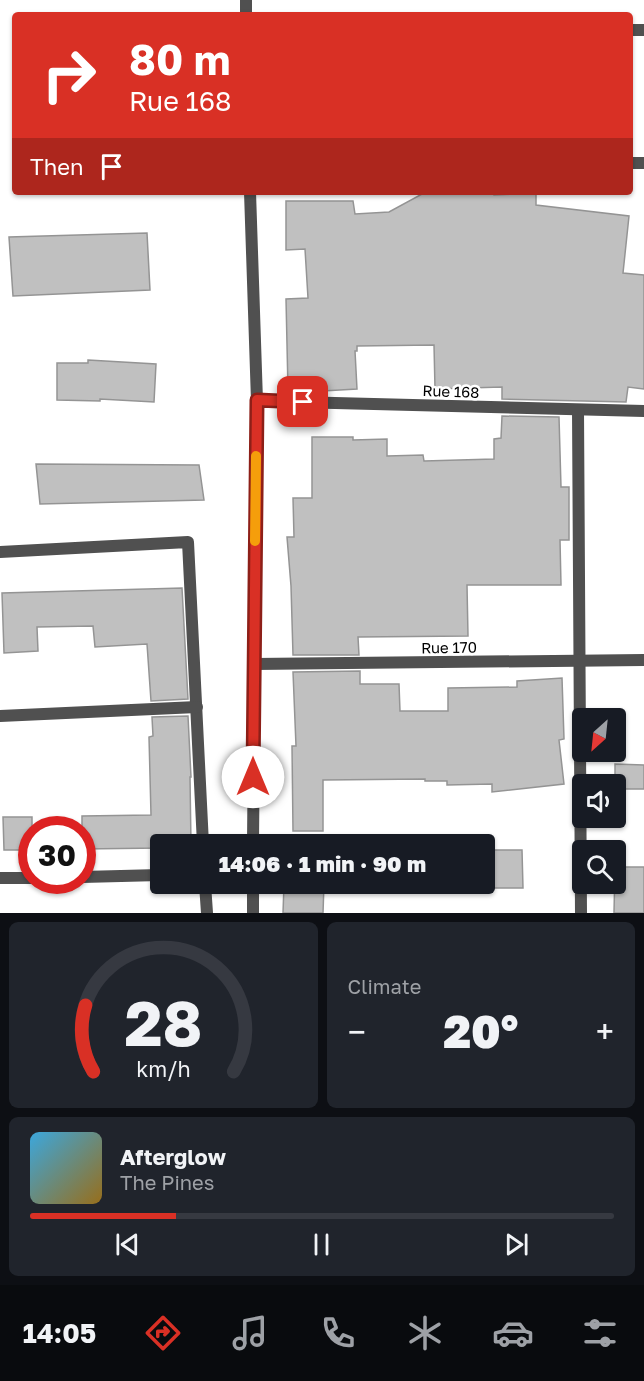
<!DOCTYPE html>
<meta charset="utf-8">
<style>
:root{--surface:#171b24;--page:#20242c;--text:#f1f3f6;--muted:#9ea1a6;--line:#363941;--accent:#d93025}
body{margin:0;font-family:"Golos Text",sans-serif;background:var(--page);color:var(--text);height:100vh;display:flex;flex-direction:column;font-size:22px;white-space:nowrap}
*{box-sizing:border-box;margin:0}
p{font-size:20px;color:var(--muted)}
.icon{flex:none;width:33px;height:33px;fill:none;stroke:currentColor;stroke-width:2;stroke-linecap:round;stroke-linejoin:round}
.map{position:relative;height:913px;overflow:hidden}
.details{display:flex;flex-direction:column;gap:9px;padding:9px;background:#0d0f14;flex:1}
.details>*{flex:none}
.top-card{position:absolute;left:12px;top:12px;width:621px;height:183px;border-radius:6px;box-shadow:0 2px 4px #0004;background:#d93025;color:#fff;overflow:hidden}
.needle{width:39px;rotate:207deg}
.controls{position:absolute;left:572px;top:708px;display:grid;gap:12px}
.controls a{display:grid;place-items:center;width:54px;height:54px;border-radius:6px;background:var(--surface);box-shadow:0 2px 4px #0004;font-size:30px}
.speed{position:absolute;left:18px;top:816px;display:flex;gap:12px;font-size:30px;font-weight:700;text-align:center}
.speed>*{display:grid;place-content:center;width:78px;height:78px;border-radius:50%;background:var(--surface);box-shadow:0 2px 4px #0004;line-height:1}
.speed .limit{border:9px solid #d22;background:#fff;color:#111}
.pin{position:absolute;display:grid;place-items:center;width:51px;height:51px;color:#fff;margin:-26px;border-radius:12px;box-shadow:0 3px 9px #0006}
.me{position:absolute;width:66px;margin:-33px;rotate:0deg;stroke-linejoin:round;filter:drop-shadow(0 0 4px #0008)}
.turn{display:flex;align-items:center;gap:21px;height:126px;padding:0 18px;font-size:27px}
.turn .icon{width:78px;height:78px;stroke-width:2.5}
.turn b{display:block;font-size:42px;line-height:51px}
.then{display:flex;align-items:center;height:57px;padding:0 18px;background:#0003;gap:12px;font-size:22px}
.big{font-size:45px;font-weight:800;line-height:1.1}
.details .widget{flex:1;display:flex;flex-direction:column;justify-content:center;gap:9px;min-width:0;padding:0 21px;border-radius:9px;background:var(--page)}
.details .dial{align-items:center;gap:0}
.dial svg{height:156px;overflow:visible;fill:none;stroke:var(--line);stroke-width:7;stroke-linecap:round;text-anchor:middle}
.dial text{fill:var(--text);stroke:none}
.song{display:flex;align-items:center;gap:18px}
.cover{width:72px;height:72px;border-radius:9px;background:linear-gradient(135deg,hsl(200 70% 55%),hsl(40 70% 35%))}
.played{height:6px;border-radius:3px;background:linear-gradient(90deg,var(--accent) 25%,var(--line) 25%)}
.keys{display:flex;justify-content:space-around;direction:ltr}
.heat{display:flex;justify-content:space-between;align-items:center;font-size:33px;direction:ltr}
.details .tiles{flex:1;display:grid;gap:9px;grid-template-columns:1fr 1fr}
.widget:last-child{grid-column:span 2}
.trip{position:absolute;left:150px;top:834px;width:345px;height:60px;border-radius:6px;background:var(--surface);box-shadow:0 2px 4px #0004;font-weight:800;line-height:60px;text-align:center}
.tab-bar{display:flex;height:96px;justify-content:space-around;align-items:center;background:#090b0e;color:var(--muted)}
.tab-bar .icon{width:42px;height:42px}
.tab-bar .current{color:var(--accent)}
.tab-bar b{font-size:27px;color:var(--text)}
.map>svg:first-child{display:block}
.building{fill:#c0c0c0;stroke:#949494;stroke-width:1.5}
.lines{fill:none;stroke-linecap:round;stroke-linejoin:round}
.minor{stroke:#505050;stroke-width:12}
.route-casing{stroke:#8d1f18;stroke-width:15}
.route{stroke:#d93025;stroke-width:10}
.slow{stroke:#f59e0b;stroke-width:10}
.labels{text-anchor:middle;dominant-baseline:central;stroke-width:5;stroke-linejoin:round;paint-order:stroke}
.street-label{font-size:15px;fill:#000;stroke:#fff}
</style>
<div class="map">
<svg width="644" height="913" viewBox="0 0 644 913">
<rect width="100%" height="100%" fill="#fff"/>
<g class="building">
<path d="M488,192H494V195L536,193V205L629,216L623,273L644,275V389L628,387L626,402L502,399V387L435,389L434,345L357,346V351H355L357,389L322,391L288,390L286,299L308,298L305,249L286,250V201H353L355,214L389,212L422,194Z"/>
<path d="M147,233L150,290L13,296L9,237Z"/>
<path d="M88,360L156,364L154,402L100,399V401L57,400V363H88Z"/>
<path d="M502,416L559,417L561,487H569V540H560L561,585H467L468,636L358,637L359,655H293L291,586L287,537H294L293,498H312V437H353V440L387,439V456L423,455L424,461L494,459V439L501,438Z"/>
<path d="M36,464L199,465L204,500L40,504Z"/>
<path d="M182,588L188,699L151,701L147,644L95,647L93,626L37,627L38,651L4,653L2,593Z"/>
<path d="M360,671V684H399L400,711H448V688L517,687V681L562,678L564,739L559,740L564,784L492,792V784L447,785V781H425V779L323,780V831H293L292,746H296L293,672Z"/>
<path d="M188,716L191,777H190L191,844H160V848L82,849V816L151,815L149,737L153,736L152,717Z"/>
<path d="M615,764L644,765V789H615Z"/>
<path d="M3,817H32V850H4Z"/>
<path d="M494,850H522L523,888H494Z"/>
<path d="M615,867H644V913H614Z"/>
<path d="M284,884H324L323,913H283Z"/>
</g>
<g class="lines">
<g class="minor">
<path d="M246,0V15"/>
<path d="M630,30H644"/>
<path d="M630,163H644"/>
<path d="M250,192L257,401L253,844"/>
<path d="M257,401L644,411"/>
<path d="M578,410L581,913"/>
<path d="M0,552L188,542L203,844"/>
<path d="M254,664L644,660"/>
<path d="M0,716L197,707"/>
<path d="M82,877L160,875"/>
<path d="M0,878H32"/>
<path d="M205,884L207,913"/>
<path d="M253,913V884"/>
</g>
</g>
<g class="lines">
<defs>
<path id="route" d="M253,777L257,400L303,402"/>
</defs>
<use href="#route" class="route-casing"/>
<use href="#route" class="route"/>
<path class="slow" d="M255,541L256,456"/>
</g>
<g class="labels">
<g class="street-label">
<text transform="translate(451 391) rotate(2)">Rue 168</text>
<text transform="translate(449 647) rotate(-1)">Rue 170</text>
</g>
</g>
</svg>
<div class="controls">
<a><svg class="needle" viewBox="-14 -14 28 28"><path d="M0-13l5 13h-10z" fill="#e53935"/><path d="M0 13l5-13h-10z" fill="#9ea1a6"/></svg></a>
<a><svg class="icon" aria-label="sound" viewBox="0 0 24 24"><path d="M4 9h4l5-4v14l-5-4H4zM17 9q2 3 0 6"/></svg></a>
<a><svg class="icon" aria-label="search" viewBox="0 0 24 24"><circle cx="10" cy="10" r="6"/><path d="M15 15l6 6"/></svg></a>
</div>
<div class="speed"><div class="limit">30</div></div>
<div class="pin" style="left:303px;top:402px;background:#d93025"><svg class="icon" aria-label="arrive" viewBox="0 0 24 24"><path d="M6 21V4h12l-3 4 3 4H6"/></svg></div>
<svg class="me" style="left:253px;top:777px" viewBox="-20 -20 40 40"><circle r="19" fill="#fff"/><path d="M0-13L10 11 0 6-10 11z" fill="#d93025"/></svg>
<div class="trip">14:06 · 1 min · 90 m</div>
<div class="top-card">
<div class="turn"><svg class="icon" aria-label="right" viewBox="0 0 24 24"><path d="M7 20v-9h11M14 6l5 5-5 5"/></svg><div><b>80 m</b>Rue 168</div></div>
<div class="then">Then<svg class="icon" aria-label="arrive" viewBox="0 0 24 24"><path d="M6 21V4h12l-3 4 3 4H6"/></svg></div>
</div>
</div>
<section class="details">
<div class="tiles">
<div class="widget dial"><svg viewBox="0 0 100 80">
<path d="M14 69A42 42 0 1 1 86 69"/>
<path d="M14 69A42 42 0 0 1 10 35" stroke="#d93025"/>
<text x="50" y="56" font-size="32" font-weight="700">28</text>
<text x="50" y="72" font-size="11">km/h</text>
</svg></div>
<div class="widget"><p>Climate</p>
<div class="heat"><a>−</a><b class="big">20°</b><a>+</a></div>
</div>
<div class="widget">
<div class="song"><i class="cover"></i><div><b>Afterglow</b><p>The Pines</p></div></div>
<div class="played"></div>
<div class="keys"><svg class="icon" aria-label="previous" viewBox="0 0 24 24"><path d="M18 5L8 12l10 7zM5 5v14"/></svg><svg class="icon" aria-label="pause" viewBox="0 0 24 24"><path d="M8 5v14M16 5v14"/></svg><svg class="icon" aria-label="next" viewBox="0 0 24 24"><path d="M6 5l10 7-10 7zM19 5v14"/></svg></div>
</div>
</div>
</section>
<nav class="tab-bar">
<b>14:05</b>
<svg class="icon current" aria-label="directions" viewBox="0 0 24 24"><path d="M12 3l9 9-9 9-9-9zM9 14v-3h6M13 9l2 2-2 2"/></svg>
<svg class="icon" aria-label="music" viewBox="0 0 24 24"><path d="M9 18V5l10-2v13"/><circle cx="6" cy="18" r="3"/><circle cx="16" cy="16" r="3"/></svg>
<svg class="icon" aria-label="phone" viewBox="0 0 24 24"><path d="M5 4h4l2 5-3 2q2 4 5 5l2-3 5 2v4C11 20 4 13 5 4z"/></svg>
<svg class="icon" aria-label="climate" viewBox="0 0 24 24"><path d="M12 3v18M4 7l16 10M4 17L20 7"/></svg>
<svg class="icon" aria-label="car" viewBox="0 0 24 24"><path d="M5 17H2v-5l4-1 3-4h7l3 4 3 1v5h-3M9 17h6M6 11h13"/><circle cx="7" cy="17" r="2"/><circle cx="17" cy="17" r="2"/></svg>
<svg class="icon" aria-label="filters" viewBox="0 0 24 24"><path d="M4 7h16M4 17h16"/><circle cx="9" cy="7" r="2"/><circle cx="15" cy="17" r="2"/></svg>
</nav>
